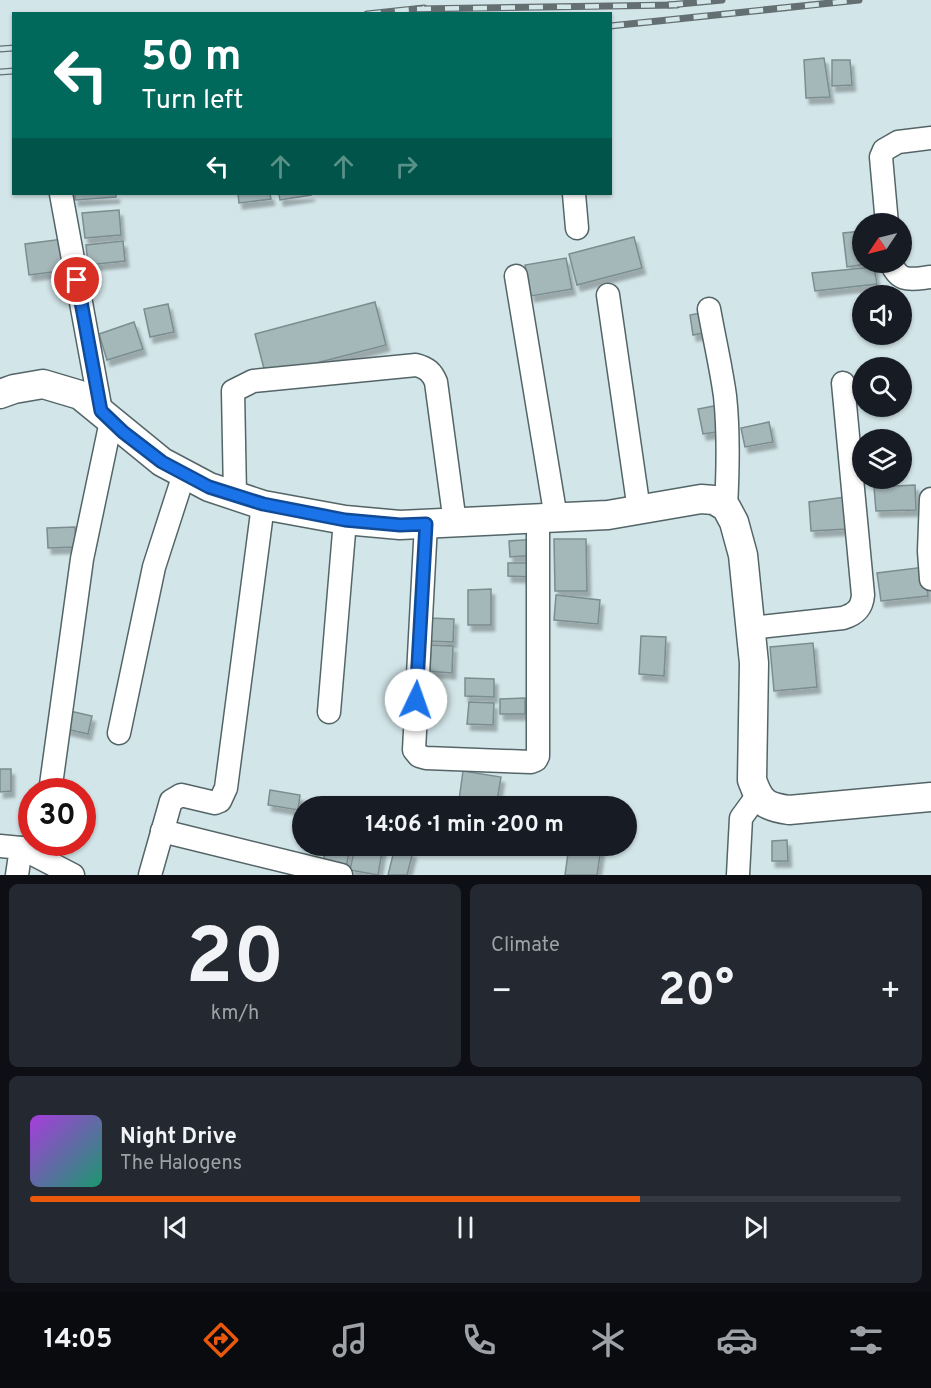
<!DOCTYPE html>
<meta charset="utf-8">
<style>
:root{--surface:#171b24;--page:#242831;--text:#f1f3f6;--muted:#9ea1a6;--line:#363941;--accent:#ea580c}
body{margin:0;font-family:Overpass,sans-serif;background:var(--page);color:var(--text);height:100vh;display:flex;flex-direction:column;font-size:22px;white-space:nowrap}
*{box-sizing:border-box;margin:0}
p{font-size:20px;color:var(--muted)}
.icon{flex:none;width:33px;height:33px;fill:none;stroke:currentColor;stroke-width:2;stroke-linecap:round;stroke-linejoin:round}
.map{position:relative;height:875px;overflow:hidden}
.sheet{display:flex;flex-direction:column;gap:9px;padding:9px;background:#0d0f14;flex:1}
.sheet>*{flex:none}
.guide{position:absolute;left:12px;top:12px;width:600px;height:183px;border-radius:0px;box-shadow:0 2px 4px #0004;background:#00695c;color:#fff;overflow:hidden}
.needle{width:39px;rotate:235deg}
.tools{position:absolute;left:852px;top:213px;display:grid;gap:12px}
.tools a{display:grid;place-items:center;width:60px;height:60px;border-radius:50%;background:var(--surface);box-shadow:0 2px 4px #0004;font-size:30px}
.speed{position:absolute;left:18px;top:778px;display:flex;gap:12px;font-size:30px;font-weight:700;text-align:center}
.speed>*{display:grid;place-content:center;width:78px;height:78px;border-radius:50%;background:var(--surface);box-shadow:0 2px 4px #0004;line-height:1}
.speed .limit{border:9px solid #d22;background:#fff;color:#111}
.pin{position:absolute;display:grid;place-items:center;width:51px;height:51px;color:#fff;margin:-26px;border:3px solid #fff;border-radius:50%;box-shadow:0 2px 6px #0007}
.me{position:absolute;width:66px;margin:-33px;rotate:3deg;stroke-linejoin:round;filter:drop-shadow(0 0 4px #0008)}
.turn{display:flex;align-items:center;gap:21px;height:126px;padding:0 30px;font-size:27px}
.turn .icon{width:78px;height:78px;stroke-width:2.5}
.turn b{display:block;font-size:42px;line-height:51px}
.lanes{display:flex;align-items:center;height:57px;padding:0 30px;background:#0003;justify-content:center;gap:30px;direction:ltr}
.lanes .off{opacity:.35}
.big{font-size:45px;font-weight:700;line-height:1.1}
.sheet .card{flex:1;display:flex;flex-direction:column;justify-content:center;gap:9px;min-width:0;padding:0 21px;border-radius:9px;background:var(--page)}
.sheet .dial{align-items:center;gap:0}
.dial b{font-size:78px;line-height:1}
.song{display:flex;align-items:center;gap:18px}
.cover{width:72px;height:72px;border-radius:9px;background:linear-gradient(135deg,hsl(280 70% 55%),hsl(160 70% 35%))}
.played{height:6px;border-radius:3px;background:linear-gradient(90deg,var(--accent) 70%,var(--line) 70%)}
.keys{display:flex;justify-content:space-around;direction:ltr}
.heat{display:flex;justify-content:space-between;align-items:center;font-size:33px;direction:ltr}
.sheet .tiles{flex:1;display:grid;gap:9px;grid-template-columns:1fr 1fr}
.card:last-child{grid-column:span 2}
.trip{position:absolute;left:292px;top:796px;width:345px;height:60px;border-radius:30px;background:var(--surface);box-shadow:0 2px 4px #0004;font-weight:700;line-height:60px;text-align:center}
.dock{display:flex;height:96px;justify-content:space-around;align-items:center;background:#090b0e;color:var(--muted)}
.dock .icon{width:42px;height:42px}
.dock .active{color:var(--accent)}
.dock b{font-size:27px;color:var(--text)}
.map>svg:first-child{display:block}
.building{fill:#a4b7b9;stroke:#7b8d8f;stroke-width:1.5;filter:url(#shadow)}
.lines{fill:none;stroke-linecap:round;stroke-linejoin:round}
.minor-casing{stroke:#546567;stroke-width:25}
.tertiary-casing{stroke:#546567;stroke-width:31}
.minor{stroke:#fff;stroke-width:22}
.tertiary{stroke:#fff;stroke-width:28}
.rail-casing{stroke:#646f71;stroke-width:7}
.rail{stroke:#d2e5e8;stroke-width:4.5;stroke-dasharray:14;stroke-linecap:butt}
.route-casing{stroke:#114b97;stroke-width:15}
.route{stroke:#1a73e8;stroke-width:10}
</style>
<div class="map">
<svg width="931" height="875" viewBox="0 0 931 875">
<defs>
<filter id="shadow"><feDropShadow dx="3.5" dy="6" stdDeviation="1.5" flood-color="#0004"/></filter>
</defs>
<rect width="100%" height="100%" fill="#d2e5e8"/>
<g class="building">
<path d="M824,58L830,97L806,98L804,60Z"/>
<path d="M832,60H850L852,85L832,86Z"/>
<path d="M75,194H116V197L75,200Z"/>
<path d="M238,194H270L271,199L239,203Z"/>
<path d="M279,194H311V195L280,200Z"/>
<path d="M119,210L121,235L85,238L82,213Z"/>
<path d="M862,231V262H879L847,267L843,233Z"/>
<path d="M634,237L642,268L577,285L569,254Z"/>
<path d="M63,239L68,270L29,275L25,244Z"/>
<path d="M123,241L125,261L88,265L86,245Z"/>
<path d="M566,258L572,289L531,296L525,265Z"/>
<path d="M874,267L877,284L815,291L812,273Z"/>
<path d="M375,302L386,345L266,376L255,334Z"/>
<path d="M168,304L174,332L150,337L144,309Z"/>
<path d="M705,312L709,332L693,335L690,315Z"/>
<path d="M134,322L143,349L107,360L99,334Z"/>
<path d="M719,405L724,431L703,434L698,409Z"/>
<path d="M769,422L773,442L745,447L741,428Z"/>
<path d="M915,485L916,510L876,511L874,487Z"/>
<path d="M845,497L848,529L811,531L809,502Z"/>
<path d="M75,527L76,547L48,548L47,528Z"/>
<path d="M537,539V555L510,557L509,541Z"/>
<path d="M554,539H586L587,591H555Z"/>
<path d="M508,563H536L535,577L508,576Z"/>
<path d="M925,567L928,596L881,601L877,573Z"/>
<path d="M491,589V625H468V590Z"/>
<path d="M556,595L600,600L598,624L554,620Z"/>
<path d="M428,618L454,619L453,642L427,641Z"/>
<path d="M641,636L666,637L664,676L639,674Z"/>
<path d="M813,643L817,687L774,691L770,647Z"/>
<path d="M427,645L453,646L452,673L426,671Z"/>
<path d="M465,678L494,679V697L465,696Z"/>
<path d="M525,698V714H500V699Z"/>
<path d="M469,702L494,703L493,725L467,724Z"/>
<path d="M70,711L92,716L88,734L66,729Z"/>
<path d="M0,769H11V791L0,792Z"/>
<path d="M463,771L501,777L496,807H458Z"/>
<path d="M270,790L300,795L298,810L268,805Z"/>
<path d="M787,840L788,861H772V841Z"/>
<path d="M326,846H350L346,868L323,863Z"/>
<path d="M355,846H383L378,875L350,870Z"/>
<path d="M569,846L601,848L597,875H565Z"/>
<path d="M395,847L413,852L407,875H388Z"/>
</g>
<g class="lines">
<defs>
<g id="minor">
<path d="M61,194L101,411"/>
<path d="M574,194L577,228"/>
<path d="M887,224L881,157L884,150L898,142L931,138"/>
<path d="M891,262C899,284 912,279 931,277"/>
<path d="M516,276L556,518"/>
<path d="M608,295L639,510"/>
<path d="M709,309C714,337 721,367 725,396C729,433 728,470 726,507"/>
<path d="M235,495L233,391L253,381L416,365C427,368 432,372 436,382L455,523"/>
<path d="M931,499L929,551L931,579"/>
<path d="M426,524L414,750L419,756L426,758L531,762L536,760L538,756V519"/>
<path d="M750,628L843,618C856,614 862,608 863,595L843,383"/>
<path d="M329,712L345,520"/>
<path d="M119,733L154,567L184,474"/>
<path d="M50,792L82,559L111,421"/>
<path d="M162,831L341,875"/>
<path d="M0,846L21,848L17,875"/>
<path d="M21,848L73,875"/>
<path d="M150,875L171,801L181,795L215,803L220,801L226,788L263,505"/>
<path d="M738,875L741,818L757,796"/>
</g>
<path id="tertiary" d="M0,394L14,389L43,384L80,395L162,462L209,487L263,505L345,520L400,525L608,515L701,499L714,500L726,507L734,522L743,555L754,663L752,780C760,803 766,807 789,810L931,797"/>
</defs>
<use href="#minor" class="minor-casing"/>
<use href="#tertiary" class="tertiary-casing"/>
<use href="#minor" class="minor"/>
<use href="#tertiary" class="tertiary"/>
<defs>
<g id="rail">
<path d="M669,5L722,0"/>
<path d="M417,9L677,5"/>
<path d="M367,14L424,8"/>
<path d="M610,26L859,0"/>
<path d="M0,49L14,48"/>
<path d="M0,72L14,71"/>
</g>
</defs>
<use href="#rail" class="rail-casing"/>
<use href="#rail" class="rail"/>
</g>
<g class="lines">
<defs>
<path id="route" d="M77,280L101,411L123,432L162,462L209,487L263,504L345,520L400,525L426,524L416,700"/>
</defs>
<use href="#route" class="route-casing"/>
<use href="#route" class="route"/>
</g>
</svg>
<div class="tools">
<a><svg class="needle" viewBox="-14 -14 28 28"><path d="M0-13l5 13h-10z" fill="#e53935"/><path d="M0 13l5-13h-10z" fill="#9ea1a6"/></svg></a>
<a><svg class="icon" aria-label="sound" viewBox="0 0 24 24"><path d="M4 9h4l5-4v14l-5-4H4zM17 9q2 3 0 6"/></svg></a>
<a><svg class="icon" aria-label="search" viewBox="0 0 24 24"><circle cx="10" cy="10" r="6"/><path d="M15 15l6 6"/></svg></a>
<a><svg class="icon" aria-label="layers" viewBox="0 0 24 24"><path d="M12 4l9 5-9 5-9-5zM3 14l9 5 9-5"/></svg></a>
</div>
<div class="speed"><div class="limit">30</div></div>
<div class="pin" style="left:77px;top:280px;background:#d93025"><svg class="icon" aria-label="arrive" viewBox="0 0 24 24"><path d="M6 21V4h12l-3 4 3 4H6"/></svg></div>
<svg class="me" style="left:416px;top:700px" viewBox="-20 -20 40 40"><circle r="19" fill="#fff"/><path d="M0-13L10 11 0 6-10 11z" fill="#1a73e8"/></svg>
<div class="trip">14:06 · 1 min · 200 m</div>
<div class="guide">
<div class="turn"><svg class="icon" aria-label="left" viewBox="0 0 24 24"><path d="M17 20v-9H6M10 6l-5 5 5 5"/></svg><div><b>50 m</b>Turn left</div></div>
<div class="lanes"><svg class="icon" aria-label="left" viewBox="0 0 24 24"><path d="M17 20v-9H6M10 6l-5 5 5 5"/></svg><svg class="icon off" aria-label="ahead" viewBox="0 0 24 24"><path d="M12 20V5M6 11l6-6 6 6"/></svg><svg class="icon off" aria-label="ahead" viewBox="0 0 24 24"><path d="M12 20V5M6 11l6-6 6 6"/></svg><svg class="icon off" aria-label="right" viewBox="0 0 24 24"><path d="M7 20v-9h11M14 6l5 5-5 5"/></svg></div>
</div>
</div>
<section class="sheet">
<div class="tiles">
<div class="card dial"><b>20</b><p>km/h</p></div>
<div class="card"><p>Climate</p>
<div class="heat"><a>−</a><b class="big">20°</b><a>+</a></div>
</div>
<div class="card">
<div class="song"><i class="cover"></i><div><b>Night Drive</b><p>The Halogens</p></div></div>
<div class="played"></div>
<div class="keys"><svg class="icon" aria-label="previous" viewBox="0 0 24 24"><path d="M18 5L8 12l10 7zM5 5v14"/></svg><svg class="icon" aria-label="pause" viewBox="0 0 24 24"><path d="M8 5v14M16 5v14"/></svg><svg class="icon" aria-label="next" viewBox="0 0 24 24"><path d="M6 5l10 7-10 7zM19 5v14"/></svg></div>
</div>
</div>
</section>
<nav class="dock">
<b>14:05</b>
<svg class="icon active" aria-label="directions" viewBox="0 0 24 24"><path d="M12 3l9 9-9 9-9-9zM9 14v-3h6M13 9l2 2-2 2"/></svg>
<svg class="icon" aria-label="music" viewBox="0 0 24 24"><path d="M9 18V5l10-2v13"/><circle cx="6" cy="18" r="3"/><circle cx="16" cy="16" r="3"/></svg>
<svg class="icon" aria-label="phone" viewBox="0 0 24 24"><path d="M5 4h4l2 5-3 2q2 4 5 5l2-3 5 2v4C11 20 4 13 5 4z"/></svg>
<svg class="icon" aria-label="climate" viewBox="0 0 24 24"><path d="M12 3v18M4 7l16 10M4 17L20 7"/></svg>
<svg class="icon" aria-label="car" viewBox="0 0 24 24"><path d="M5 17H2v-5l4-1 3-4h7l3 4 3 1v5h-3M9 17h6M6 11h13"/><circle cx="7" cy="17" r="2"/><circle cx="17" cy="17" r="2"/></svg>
<svg class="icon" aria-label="filters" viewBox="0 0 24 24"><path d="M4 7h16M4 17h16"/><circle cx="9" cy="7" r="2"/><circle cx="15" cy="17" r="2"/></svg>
</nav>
